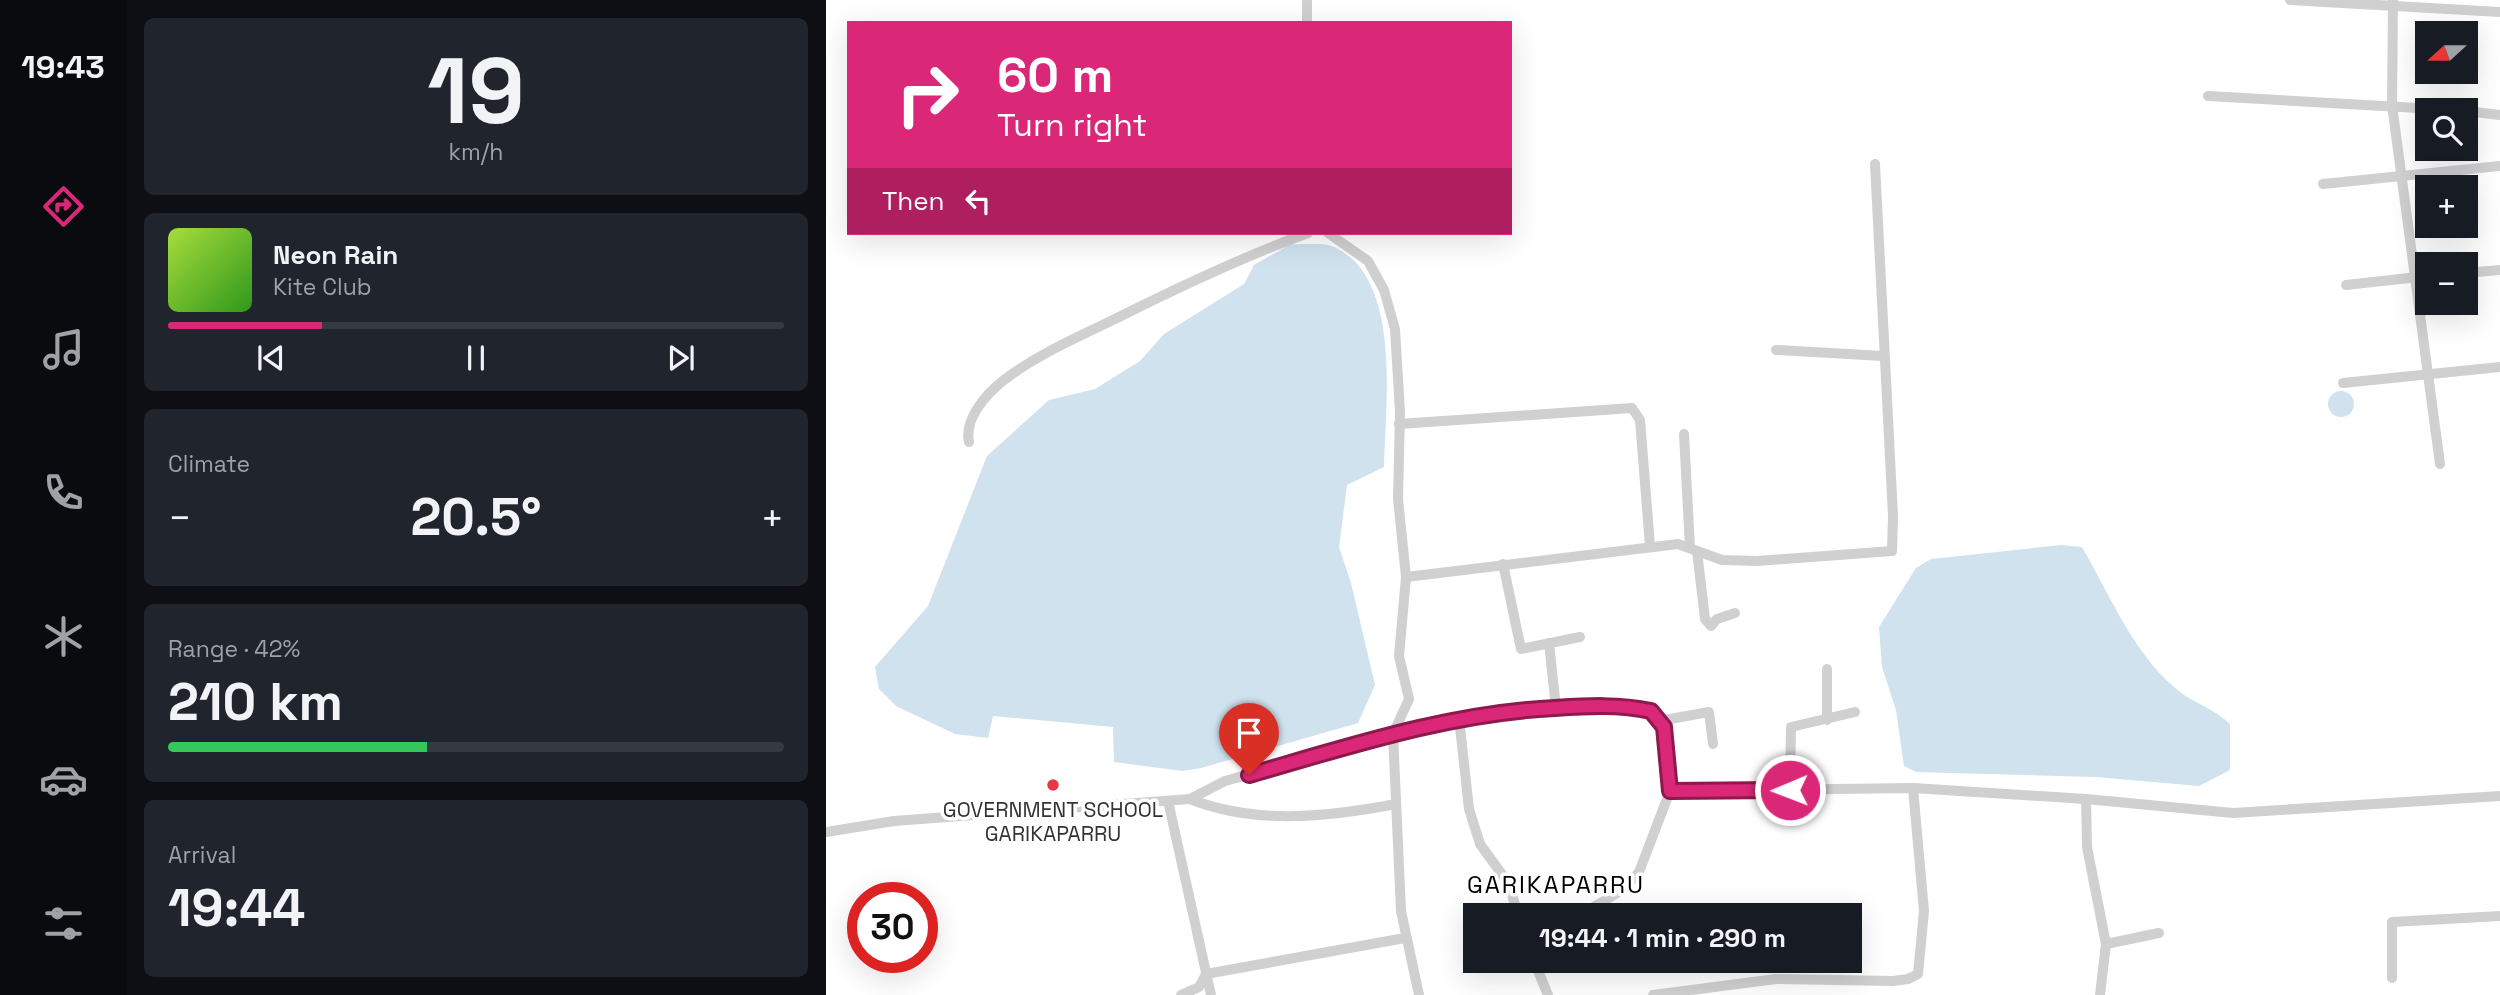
<!DOCTYPE html>
<meta charset="utf-8">
<style>
:root{--surface:#171b24;--page:#20242c;--text:#f1f3f6;--muted:#9ea1a6;--line:#363941;--accent:#db2777}
body{margin:0;font-family:"Space Grotesk",sans-serif;background:var(--page);color:var(--text);height:100vh;display:flex;flex-direction:column;font-size:26px;white-space:nowrap}
*{box-sizing:border-box;margin:0}
p{font-size:23px;color:var(--muted)}
.icon{flex:none;width:38px;height:38px;fill:none;stroke:currentColor;stroke-width:2;stroke-linecap:round;stroke-linejoin:round}
.map{position:relative;flex:1;overflow:hidden}
.details{display:flex;flex-direction:column;gap:18px;padding:18px;background:#0d0f14;width:700px}
.details>*{flex:none}
.top-card{position:absolute;left:21px;top:21px;width:665px;height:214px;border-radius:0px;box-shadow:0 7px 28px #0002;background:#db2777;color:#fff;overflow:hidden}
.needle{width:46px;rotate:249deg}
.controls{position:absolute;left:1589px;top:21px;display:grid;gap:14px}
.controls a{display:grid;place-items:center;width:63px;height:63px;border-radius:0px;background:var(--surface);box-shadow:0 7px 28px #0002;font-size:35px}
.speed{position:absolute;left:21px;top:882px;display:flex;gap:14px;font-size:35px;font-weight:700;text-align:center}
.speed>*{display:grid;place-content:center;width:91px;height:91px;border-radius:50%;background:var(--surface);box-shadow:0 7px 28px #0002;line-height:1}
.speed .limit{border:10px solid #d22;background:#fff;color:#111}
.pin{position:absolute;display:grid;place-items:center;width:60px;height:60px;color:#fff;margin:-72px -30px;border-radius:50% 50% 50% 0;rotate:-45deg;box-shadow:0 0 7px #0007}
.pin .icon{rotate:45deg}
.me{position:absolute;width:77px;margin:-38px;rotate:269deg;stroke-linejoin:round;filter:drop-shadow(0 0 5px #0008)}
.turn{display:flex;align-items:center;gap:24px;height:147px;padding:0 35px;font-size:32px}
.turn .icon{width:91px;height:91px;stroke-width:2.5}
.turn b{display:block;font-size:49px;line-height:60px}
.then{display:flex;align-items:center;height:66px;padding:0 35px;background:#0003;gap:14px;font-size:26px}
.big{font-size:52px;font-weight:600;line-height:1.1}
.details .tile{flex:1;display:flex;flex-direction:column;justify-content:center;gap:10px;min-width:0;padding:0 24px;border-radius:10px;background:var(--page)}
.details .dial{align-items:center;gap:0}
.dial b{font-size:91px;line-height:1}
.song{display:flex;align-items:center;gap:21px}
.cover{width:84px;height:84px;border-radius:10px;background:linear-gradient(135deg,hsl(80 70% 55%),hsl(110 70% 35%))}
.played{height:7px;border-radius:4px;background:linear-gradient(90deg,var(--accent) 25%,var(--line) 25%)}
.keys{display:flex;justify-content:space-around;direction:ltr}
.heat{display:flex;justify-content:space-between;align-items:center;font-size:38px;direction:ltr}
.charge{height:10px;border-radius:5px;background:linear-gradient(90deg,#34c759 42%,var(--line) 0)}
.trip{position:absolute;left:637px;top:903px;width:399px;height:70px;border-radius:0px;background:var(--surface);box-shadow:0 7px 28px #0002;font-weight:600;line-height:70px;text-align:center}
main{display:flex;flex:1;min-height:0}
.tab-bar{display:flex;flex-direction:column;width:126px;justify-content:space-around;align-items:center;background:#090b0e;color:var(--muted)}
.tab-bar .icon{width:49px;height:49px}
.tab-bar .active{color:var(--accent)}
.tab-bar b{font-size:32px;color:var(--text)}
.map>svg:first-child{display:block}
.water{fill:#cfe2ee}
.lines{fill:none;stroke-linecap:round;stroke-linejoin:round}
.street{stroke:#d0d0d0;stroke-width:10}
.route-casing{stroke:#8e194d;stroke-width:18}
.route{stroke:#db2777;stroke-width:12}
.poi-dot{fill:#e63946;stroke:#fff;stroke-width:2.5}
.labels{text-anchor:middle;dominant-baseline:central;stroke-width:7;stroke-linejoin:round;paint-order:stroke}
.poi-label{font-size:21px;fill:#333;stroke:#fff}
.quarter-label{font-size:24px;letter-spacing:2px;fill:#000;stroke:#fff}
</style>
<main>
<nav class="tab-bar">
<b>19:43</b>
<svg class="icon active" aria-label="directions" viewBox="0 0 24 24"><path d="M12 3l9 9-9 9-9-9zM9 14v-3h6M13 9l2 2-2 2"/></svg>
<svg class="icon" aria-label="music" viewBox="0 0 24 24"><path d="M9 18V5l10-2v13"/><circle cx="6" cy="18" r="3"/><circle cx="16" cy="16" r="3"/></svg>
<svg class="icon" aria-label="phone" viewBox="0 0 24 24"><path d="M5 4h4l2 5-3 2q2 4 5 5l2-3 5 2v4C11 20 4 13 5 4z"/></svg>
<svg class="icon" aria-label="climate" viewBox="0 0 24 24"><path d="M12 3v18M4 7l16 10M4 17L20 7"/></svg>
<svg class="icon" aria-label="car" viewBox="0 0 24 24"><path d="M5 17H2v-5l4-1 3-4h7l3 4 3 1v5h-3M9 17h6M6 11h13"/><circle cx="7" cy="17" r="2"/><circle cx="17" cy="17" r="2"/></svg>
<svg class="icon" aria-label="filters" viewBox="0 0 24 24"><path d="M4 7h16M4 17h16"/><circle cx="9" cy="7" r="2"/><circle cx="15" cy="17" r="2"/></svg>
</nav>
<section class="details">
<div class="tile dial"><b>19</b><p>km/h</p></div>
<div class="tile">
<div class="song"><i class="cover"></i><div><b>Neon Rain</b><p>Kite Club</p></div></div>
<div class="played"></div>
<div class="keys"><svg class="icon" aria-label="previous" viewBox="0 0 24 24"><path d="M18 5L8 12l10 7zM5 5v14"/></svg><svg class="icon" aria-label="pause" viewBox="0 0 24 24"><path d="M8 5v14M16 5v14"/></svg><svg class="icon" aria-label="next" viewBox="0 0 24 24"><path d="M6 5l10 7-10 7zM19 5v14"/></svg></div>
</div>
<div class="tile"><p>Climate</p>
<div class="heat"><a>−</a><b class="big">20.5°</b><a>+</a></div>
</div>
<div class="tile"><p>Range · 42%</p><b class="big">210 km</b><div class="charge"></div></div>
<div class="tile"><p>Arrival</p><b class="big">19:44</b></div>
</section>
<div class="map">
<svg width="1674" height="995" viewBox="0 0 1674 995">
<rect width="100%" height="100%" fill="#fff"/>
<g class="water">
<path d="M465,244C478,245 497,242 508,247C577,278 559,406 558,467L521,485L513,547L525,583L549,685L532,723L375,768L356,771L288,762L287,727L167,716L162,738L129,734L70,706L53,689L49,667L102,606L161,456L223,400L269,389L314,361L338,334L418,284L428,265Z"/>
<circle cx="1515" cy="404" r="13"/>
<path d="M1235,545L1256,547C1285,597 1310,660 1358,695C1375,706 1388,709 1404,724V770L1373,786L1270,777L1090,772L1078,766L1070,710L1056,667L1053,627L1090,568L1105,559Z"/>
</g>
<g class="lines">
<g class="street">
<path d="M481,0V23"/>
<path d="M1464,0L1674,12"/>
<path d="M1567,0L1566,105L1614,464"/>
<path d="M1382,96L1627,110"/>
<path d="M1640,111L1674,115"/>
<path d="M1497,184L1674,166"/>
<path d="M502,233L542,261L558,290L569,329L574,412L572,499L580,577L573,656L583,699L567,734L575,911L593,995"/>
<path d="M1640,273L1674,270"/>
<path d="M1520,285L1601,276"/>
<path d="M950,350L1057,356"/>
<path d="M1517,383L1674,367"/>
<path d="M573,424L806,408L814,420L824,546"/>
<path d="M858,434L864,548"/>
<path d="M143,442C138,419 160,394 178,380C212,354 252,337 291,318C353,287 416,257 482,233"/>
<path d="M871,551L879,619L885,626L891,619L909,613"/>
<path d="M677,564L695,649L754,637"/>
<path d="M580,577L852,544L896,560L931,561L1066,551L1067,516L1049,164"/>
<path d="M723,643L730,708"/>
<path d="M633,718L643,809L654,844L683,884L692,915"/>
<path d="M1001,720V669"/>
<path d="M833,721L883,712L887,744"/>
<path d="M964,790L965,727L1029,712"/>
<path d="M844,791L1087,788L1260,799L1407,813L1674,796"/>
<path d="M364,799C429,825 502,817 570,804"/>
<path d="M1260,799L1261,847L1280,944L1274,995"/>
<path d="M342,801L385,995"/>
<path d="M0,832L68,821L364,799L399,781C508,751 615,714 729,708C761,706 793,704 825,711L838,728L844,791L813,872L798,889L754,915"/>
<path d="M1280,944L1333,933"/>
<path d="M708,961L722,995"/>
<path d="M1566,978V922L1674,916"/>
<path d="M355,995L373,987L380,974L579,938"/>
<path d="M827,995L950,979L1067,981L1082,979L1092,974L1098,911L1087,788"/>
</g>
</g>
<g class="lines">
<defs>
<path id="route" d="M423,775C524,746 624,713 729,708C761,706 793,704 825,711L838,727L844,791L964,790"/>
</defs>
<use href="#route" class="route-casing"/>
<use href="#route" class="route"/>
</g>
<circle class="poi-dot" cx="227" cy="785" r="7"/>
<g class="labels">
<g class="poi-label">
<text x="227" y="809">GOVERNMENT SCHOOL<tspan x="227" dy="24">GARIKAPARRU</tspan></text>
</g>
<g class="quarter-label">
<text x="730" y="884">GARIKAPARRU</text>
</g>
</g>
</svg>
<div class="controls">
<a><svg class="needle" viewBox="-14 -14 28 28"><path d="M0-13l5 13h-10z" fill="#e53935"/><path d="M0 13l5-13h-10z" fill="#9ea1a6"/></svg></a>
<a><svg class="icon" aria-label="search" viewBox="0 0 24 24"><circle cx="10" cy="10" r="6"/><path d="M15 15l6 6"/></svg></a>
<a>+</a>
<a>−</a>
</div>
<div class="speed"><div class="limit">30</div></div>
<div class="pin" style="left:423px;top:775px;background:#d93025"><svg class="icon" aria-label="arrive" viewBox="0 0 24 24"><path d="M6 21V4h12l-3 4 3 4H6"/></svg></div>
<svg class="me" style="left:964px;top:790px" viewBox="-20 -20 40 40"><circle r="17" fill="#db2777" stroke="#fff" stroke-width="3"/><path d="M0-11L8 9 0 5-8 9z" fill="#fff"/></svg>
<div class="trip">19:44 · 1 min · 290 m</div>
<div class="top-card">
<div class="turn"><svg class="icon" aria-label="right" viewBox="0 0 24 24"><path d="M7 20v-9h11M14 6l5 5-5 5"/></svg><div><b>60 m</b>Turn right</div></div>
<div class="then">Then<svg class="icon" aria-label="left" viewBox="0 0 24 24"><path d="M17 20v-9H6M10 6l-5 5 5 5"/></svg></div>
</div>
</div>
</main>
